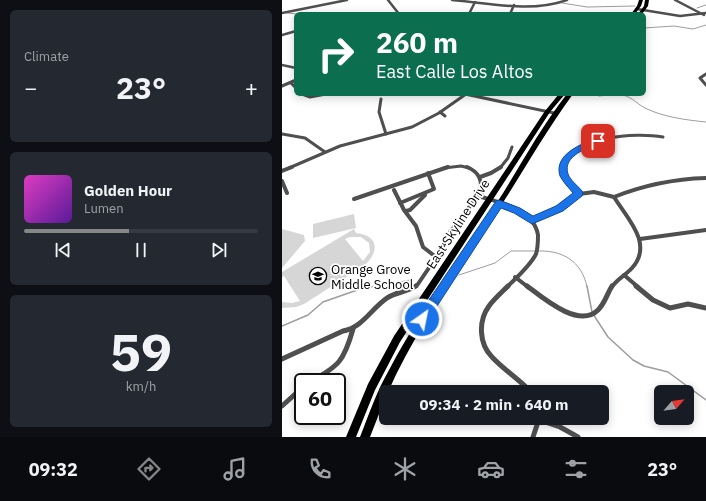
<!DOCTYPE html>
<meta charset="utf-8">
<style>
:root{--surface:#171b24;--page:#242831;--text:#f1f3f6;--muted:#9ea1a6;--line:#363941;--accent:#858687}
body{margin:0;font-family:"IBM Plex Sans",sans-serif;background:var(--page);color:var(--text);height:100vh;display:flex;flex-direction:column;font-size:15px;white-space:nowrap}
*{box-sizing:border-box;margin:0}
p{font-size:13px;color:var(--muted)}
.icon{flex:none;width:22px;height:22px;fill:none;stroke:currentColor;stroke-width:2;stroke-linecap:round;stroke-linejoin:round}
.map{position:relative;flex:1;overflow:hidden}
.drawer{display:flex;flex-direction:column;gap:10px;padding:10px;background:#0d0f14;width:282px}
.drawer>*{flex:none}
.hud{position:absolute;left:12px;top:12px;width:352px;height:84px;border-radius:6px;box-shadow:0 2px 10px #0003;background:#0b6e4f;color:#fff;overflow:hidden}
.needle{width:26px;rotate:62deg}
.fabs{position:absolute;left:372px;top:385px;display:grid;gap:8px}
.fabs a{display:grid;place-items:center;width:40px;height:40px;border-radius:6px;background:var(--surface);box-shadow:0 2px 10px #0003;font-size:20px}
.speed{position:absolute;left:12px;top:373px;display:flex;gap:8px;font-size:20px;font-weight:700;text-align:center}
.speed>*{display:grid;place-content:center;width:52px;height:52px;border-radius:50%;background:var(--surface);box-shadow:0 2px 10px #0003;line-height:1}
.speed .limit{border:2px solid #111;border-radius:6px;background:#fff;color:#111}
.pin{position:absolute;display:grid;place-items:center;width:34px;height:34px;color:#fff;margin:-17px;border-radius:8px;box-shadow:0 2px 6px #0006}
.me{position:absolute;width:44px;margin:-22px;rotate:33deg;stroke-linejoin:round;filter:drop-shadow(0 0 3px #0008)}
.turn{display:flex;align-items:center;gap:14px;height:84px;padding:0 16px;font-size:18px}
.turn .icon{width:52px;height:52px;stroke-width:2.5}
.turn b{display:block;font-size:28px;line-height:34px}
.big{font-size:30px;font-weight:700;line-height:1.1}
.drawer .tile{flex:1;display:flex;flex-direction:column;justify-content:center;gap:6px;min-width:0;padding:0 14px;border-radius:6px;background:var(--page)}
.drawer .dial{align-items:center;gap:0}
.dial b{font-size:52px;line-height:1}
.song{display:flex;align-items:center;gap:12px}
.cover{width:48px;height:48px;border-radius:6px;background:linear-gradient(135deg,hsl(310 70% 55%),hsl(270 70% 35%))}
.played{height:4px;border-radius:2px;background:linear-gradient(90deg,var(--accent) 45%,var(--line) 45%)}
.keys{display:flex;justify-content:space-around;direction:ltr}
.heat{display:flex;justify-content:space-between;align-items:center;font-size:22px;direction:ltr}
.trip{position:absolute;left:97px;top:385px;width:230px;height:40px;border-radius:6px;background:var(--surface);box-shadow:0 2px 10px #0003;font-weight:700;line-height:40px;text-align:center}
.tabs{display:flex;height:64px;justify-content:space-around;align-items:center;background:#090b0e;color:var(--muted)}
.tabs .icon{width:28px;height:28px}
.tabs .current{color:var(--accent)}
.tabs b{font-size:18px;color:var(--text)}
main{display:flex;flex:1;min-height:0}
.map>svg:first-child{display:block}
.green{fill:#d6d6d6;fill-rule:evenodd}
.lines{fill:none;stroke-linecap:round;stroke-linejoin:round}
.stream-far1{stroke:#9d9d9d;stroke-width:1}
.stream{stroke:#9d9d9d;stroke-width:1.5}
.street-far3{stroke:#4f4f4f;stroke-width:2.5}
.street-far2{stroke:#4f4f4f;stroke-width:3}
.street-far1{stroke:#4f4f4f;stroke-width:4}
.street{stroke:#4f4f4f;stroke-width:5}
.primary{fill:#000;fill-rule:evenodd}
.route{fill:#1a73e8;stroke:#114b97}
.labels{text-anchor:middle;dominant-baseline:central;stroke-width:3.5;stroke-linejoin:round;paint-order:stroke}
.street-label{font-size:13px;fill:#000;stroke:#fff}
.poi-label{font-size:13px;fill:#000;stroke:#fff;text-anchor:start}
</style>
<main>
<section class="drawer">
<div class="tile"><p>Climate</p>
<div class="heat"><a>−</a><b class="big">23°</b><a>+</a></div>
</div>
<div class="tile">
<div class="song"><i class="cover"></i><div><b>Golden Hour</b><p>Lumen</p></div></div>
<div class="played"></div>
<div class="keys"><svg class="icon" aria-label="previous" viewBox="0 0 24 24"><path d="M18 5L8 12l10 7zM5 5v14"/></svg><svg class="icon" aria-label="pause" viewBox="0 0 24 24"><path d="M8 5v14M16 5v14"/></svg><svg class="icon" aria-label="next" viewBox="0 0 24 24"><path d="M6 5l10 7-10 7zM19 5v14"/></svg></div>
</div>
<div class="tile dial"><b>59</b><p>km/h</p></div>
</section>
<div class="map">
<svg width="424" height="437" viewBox="0 0 424 437">
<rect width="100%" height="100%" fill="#fff"/>
<g class="green">
<path d="M72,214L74,228L31,238V224Z"/>
<path d="M0,229L22,235L23,241L0,268Z"/>
<path d="M72,229L74,233C96,235 98,251 83,265L22,304L14,307L0,308V302L10,303L18,301L2,276L0,277V272ZM68,237H79L87,243L88,252L81,261L63,239Z"/>
</g>
<g class="lines">
<g class="stream-far1">
<path d="M280,3L305,7L353,6"/>
<path d="M415,8L424,5"/>
<path d="M5,13L14,14"/>
<path d="M362,28L392,26L411,29L424,25"/>
<path d="M312,94L317,96L335,94"/>
<path d="M336,94C350,96 352,102 363,108C381,117 404,120 424,122"/>
<path d="M256,251C280,250 300,261 305,287"/>
<path d="M177,275L213,263L229,251H253"/>
<path d="M89,287L128,280"/>
</g>
<g class="stream">
<path d="M305,286L310,312"/>
<path d="M311,314L326,337L351,360L362,366L386,372L424,400"/>
<path d="M0,326L26,315L41,302L81,288L95,286"/>
</g>
<g class="street-far3">
<path d="M106,0L117,14"/>
<path d="M170,0C207,3 249,13 285,0"/>
<path d="M393,0L422,15"/>
<path d="M355,9L398,16L424,13"/>
<path d="M0,13L65,0"/>
<path d="M187,14L193,2"/>
<path d="M228,14L232,5"/>
<path d="M0,35L14,31"/>
<path d="M0,65L14,68"/>
</g>
<g class="street-far2">
<path d="M424,74L418,78L424,85"/>
<path d="M9,83L14,88"/>
<path d="M0,86L14,80"/>
<path d="M20,94L28,97L44,94"/>
<path d="M183,94L272,113"/>
<path d="M99,99L97,112L104,134"/>
<path d="M158,112L163,116"/>
<path d="M0,134L23,138L43,152"/>
<path d="M7,168L58,146L130,127L157,113L184,94"/>
<path d="M162,168L179,166L187,168"/>
<path d="M218,168L226,158L230,147"/>
<path d="M282,168C290,136 354,132 381,137"/>
</g>
<g class="street-far1">
<path d="M185,167C197,172 201,180 198,193"/>
<path d="M282,167C279,178 291,186 297,194"/>
<path d="M0,171L10,167"/>
<path d="M198,177L209,173L219,167"/>
<path d="M0,181L5,193"/>
<path d="M112,190L122,210L134,226L141,247L154,257"/>
<circle cx="197" cy="195" r="3"/>
<path d="M200,197C220,203 252,210 256,235C256,241 256,248 254,254C248,266 235,277 225,287"/>
<path d="M332,197C362,185 391,179 424,178"/>
<path d="M72,199L166,167"/>
<path d="M118,203L152,189L146,173"/>
<path d="M124,211L128,210L143,195"/>
<path d="M250,220L278,208L297,194L312,192L332,197C345,218 372,244 350,268C344,275 335,279 330,287"/>
<path d="M358,239L424,230"/>
<path d="M342,275L356,287"/>
<path d="M233,277L246,287"/>
<path d="M132,287L136,284L159,250L168,232L195,197"/>
</g>
<g class="street">
<path d="M226,286C220,292 212,299 207,306C196,321 197,344 210,357C222,370 237,379 249,392"/>
<path d="M245,286C261,298 297,329 316,310C323,303 325,294 330,286"/>
<path d="M354,286L371,300L388,308L406,304L424,308"/>
<path d="M0,359L61,331C81,327 89,309 105,298C114,292 125,292 134,286"/>
<path d="M28,382C57,366 62,361 71,329"/>
<path d="M0,406L21,387"/>
<path d="M257,420L278,427L296,437"/>
<path d="M251,437L257,419"/>
</g>
<g class="primary">
<path d="M357,0H361L359,6L353,14H349L355,6Z"/>
<path d="M363,0H367L366,6L360,14H356L362,6Z"/>
<path d="M277,94H283L268,112L118,342L93,390L74,437H64L86,384L112,336L263,111Z"/>
<path d="M285,94H291C261,135 237,179 209,221C173,277 133,331 106,392H104V396L88,437H78C87,414 95,391 107,370C138,311 177,259 214,204C238,167 258,128 285,94Z"/>
</g>
</g>
<path class="route" d="M316,138L319,139V142C307,148 280,155 286,174C288,180 296,186 300,191L301,194L300,196L281,211L250,224L232,213L219,208L144,323L140,324L136,323L135,319L136,316L214,201L217,200L238,208L251,216L274,206L291,193C287,188 281,182 278,176C271,154 301,143 316,138Z"/>
<defs>
<symbol id="school-ring" viewBox="-11 -11 22 22"><circle r="9.5" fill="#fff" stroke="#000" stroke-width="1.5"/><path d="M0-5L7-2L0 1L-7-2ZM-4 1L0 2.5L4 1V4Q0 6-4 4Z" fill="#000"/></symbol>
</defs>
<g fill-rule="evenodd">
<use href="#school-ring" x="26" y="266" width="20" height="20"/>
</g>
<g class="labels">
<g class="street-label">
<text transform="translate(176 224) rotate(-57)">East Skyline Drive</text>
</g>
<g class="poi-label">
<text x="49" y="269">Orange Grove<tspan x="49" dy="15">Middle School</tspan></text>
</g>
</g>
</svg>
<div class="fabs">
<a><svg class="needle" viewBox="-14 -14 28 28"><path d="M0-13l5 13h-10z" fill="#e53935"/><path d="M0 13l5-13h-10z" fill="#9ea1a6"/></svg></a>
</div>
<div class="speed"><div class="limit">60</div></div>
<div class="pin" style="left:316px;top:141px;background:#d93025"><svg class="icon" aria-label="arrive" viewBox="0 0 24 24"><path d="M6 21V4h12l-3 4 3 4H6"/></svg></div>
<svg class="me" style="left:140px;top:319px" viewBox="-20 -20 40 40"><circle r="17" fill="#1a73e8" stroke="#fff" stroke-width="3"/><path d="M0-11L8 9 0 5-8 9z" fill="#fff"/></svg>
<div class="trip">09:34 · 2 min · 640 m</div>
<div class="hud">
<div class="turn"><svg class="icon" aria-label="right" viewBox="0 0 24 24"><path d="M7 20v-9h11M14 6l5 5-5 5"/></svg><div><b>260 m</b>East Calle Los Altos</div></div>
</div>
</div>
</main>
<nav class="tabs">
<b>09:32</b>
<svg class="icon current" aria-label="directions" viewBox="0 0 24 24"><path d="M12 3l9 9-9 9-9-9zM9 14v-3h6M13 9l2 2-2 2"/></svg>
<svg class="icon" aria-label="music" viewBox="0 0 24 24"><path d="M9 18V5l10-2v13"/><circle cx="6" cy="18" r="3"/><circle cx="16" cy="16" r="3"/></svg>
<svg class="icon" aria-label="phone" viewBox="0 0 24 24"><path d="M5 4h4l2 5-3 2q2 4 5 5l2-3 5 2v4C11 20 4 13 5 4z"/></svg>
<svg class="icon" aria-label="climate" viewBox="0 0 24 24"><path d="M12 3v18M4 7l16 10M4 17L20 7"/></svg>
<svg class="icon" aria-label="car" viewBox="0 0 24 24"><path d="M5 17H2v-5l4-1 3-4h7l3 4 3 1v5h-3M9 17h6M6 11h13"/><circle cx="7" cy="17" r="2"/><circle cx="17" cy="17" r="2"/></svg>
<svg class="icon" aria-label="filters" viewBox="0 0 24 24"><path d="M4 7h16M4 17h16"/><circle cx="9" cy="7" r="2"/><circle cx="15" cy="17" r="2"/></svg>
<b>23°</b>
</nav>
